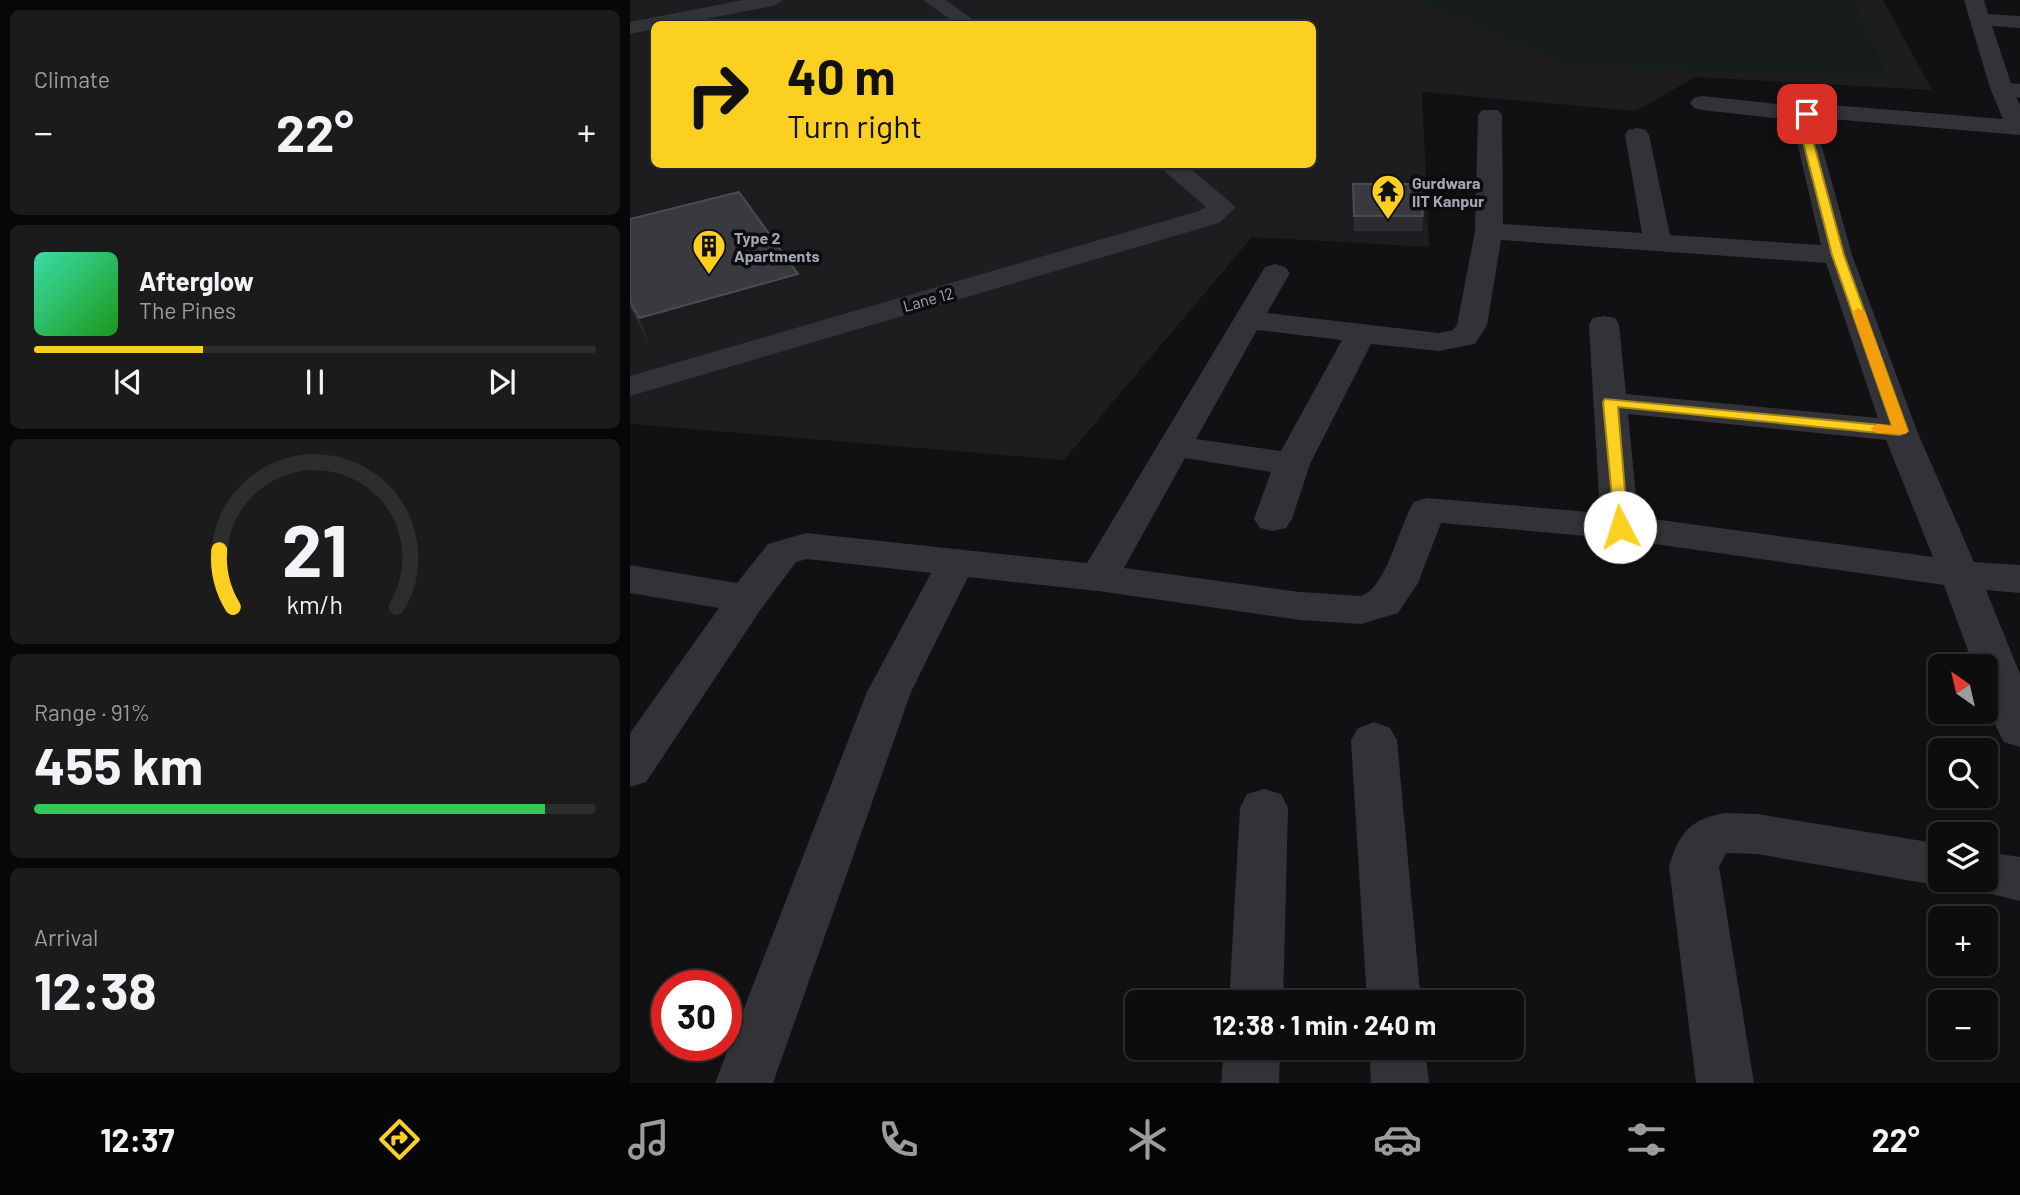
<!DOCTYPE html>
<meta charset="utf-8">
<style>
:root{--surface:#0d0d0e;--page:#1b1b1c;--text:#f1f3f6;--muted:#9a9c9e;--line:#2d2d2e;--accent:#fbd021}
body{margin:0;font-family:Barlow,sans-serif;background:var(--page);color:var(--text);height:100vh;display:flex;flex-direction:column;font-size:26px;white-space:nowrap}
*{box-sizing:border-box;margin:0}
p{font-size:23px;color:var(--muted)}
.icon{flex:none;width:38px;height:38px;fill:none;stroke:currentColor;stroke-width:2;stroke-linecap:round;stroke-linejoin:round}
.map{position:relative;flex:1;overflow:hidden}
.sheet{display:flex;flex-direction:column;gap:10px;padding:10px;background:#070708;width:630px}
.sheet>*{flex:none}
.guide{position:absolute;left:21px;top:21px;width:665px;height:147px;border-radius:10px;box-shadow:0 2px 5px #0004,0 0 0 2px var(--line);background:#fbd021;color:#111;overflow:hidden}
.needle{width:46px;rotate:326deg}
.tools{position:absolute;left:1298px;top:654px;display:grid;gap:14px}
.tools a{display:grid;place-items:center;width:70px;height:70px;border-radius:10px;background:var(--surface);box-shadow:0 2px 5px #0004,0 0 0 2px var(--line);font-size:35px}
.speed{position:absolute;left:21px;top:970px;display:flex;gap:14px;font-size:35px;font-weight:700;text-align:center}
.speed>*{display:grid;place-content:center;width:91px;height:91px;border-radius:50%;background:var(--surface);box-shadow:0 2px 5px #0004,0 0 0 2px var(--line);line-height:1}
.speed .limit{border:10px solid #d22;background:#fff;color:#111}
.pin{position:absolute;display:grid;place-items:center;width:60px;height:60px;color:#fff;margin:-30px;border-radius:14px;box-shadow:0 4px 10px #0006}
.me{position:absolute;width:77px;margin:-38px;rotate:355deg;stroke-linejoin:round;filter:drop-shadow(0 0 5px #0008)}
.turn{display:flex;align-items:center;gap:24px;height:147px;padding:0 21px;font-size:32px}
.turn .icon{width:91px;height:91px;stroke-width:2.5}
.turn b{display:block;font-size:49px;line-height:60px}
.big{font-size:52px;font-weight:700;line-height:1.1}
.sheet .widget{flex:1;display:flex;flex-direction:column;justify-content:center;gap:10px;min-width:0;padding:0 24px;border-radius:10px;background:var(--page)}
.sheet .dial{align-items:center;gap:0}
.dial svg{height:182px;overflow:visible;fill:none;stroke:var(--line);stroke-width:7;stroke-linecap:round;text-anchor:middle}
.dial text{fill:var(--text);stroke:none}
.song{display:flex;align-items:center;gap:21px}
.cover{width:84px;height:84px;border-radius:10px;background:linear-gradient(135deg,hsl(160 70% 55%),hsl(120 70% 35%))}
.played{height:7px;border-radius:4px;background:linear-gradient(90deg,var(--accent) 30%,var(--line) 30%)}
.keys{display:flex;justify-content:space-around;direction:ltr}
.heat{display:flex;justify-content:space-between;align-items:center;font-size:38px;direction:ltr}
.charge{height:10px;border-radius:5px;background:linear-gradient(90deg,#34c759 91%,var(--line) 0)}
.trip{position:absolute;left:495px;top:990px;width:399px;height:70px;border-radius:10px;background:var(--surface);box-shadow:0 2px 5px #0004,0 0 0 2px var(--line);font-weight:700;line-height:70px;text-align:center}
.dock{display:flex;height:112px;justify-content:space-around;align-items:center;background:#050506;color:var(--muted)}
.dock .icon{width:49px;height:49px}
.dock .selected{color:var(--accent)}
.dock b{font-size:32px;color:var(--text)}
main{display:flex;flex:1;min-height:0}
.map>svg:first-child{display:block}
.built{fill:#1d1d20;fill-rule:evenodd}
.green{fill:#171d19}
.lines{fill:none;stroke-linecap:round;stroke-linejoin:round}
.street{fill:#323238;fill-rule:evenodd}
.wall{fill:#2d2d31}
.shaded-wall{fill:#1c1c1f}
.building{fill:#393a3f;stroke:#4a4b51;stroke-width:2}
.route{fill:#fbd021;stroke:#a38715;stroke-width:2}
.slow{fill:#f59e0b}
.labels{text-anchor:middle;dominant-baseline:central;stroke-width:7;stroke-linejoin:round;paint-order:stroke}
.far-poi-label{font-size:16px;font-weight:bold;fill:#a1a5b4;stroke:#0c0c0e;text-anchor:start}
.far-street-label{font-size:16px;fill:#a1a5b4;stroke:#0c0c0e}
</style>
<main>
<section class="sheet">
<div class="widget"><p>Climate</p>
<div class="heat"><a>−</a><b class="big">22°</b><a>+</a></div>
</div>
<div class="widget">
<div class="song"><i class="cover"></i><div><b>Afterglow</b><p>The Pines</p></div></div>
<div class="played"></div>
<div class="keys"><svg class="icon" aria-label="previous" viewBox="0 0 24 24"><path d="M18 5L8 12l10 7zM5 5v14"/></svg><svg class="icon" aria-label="pause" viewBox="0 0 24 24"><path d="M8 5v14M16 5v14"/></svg><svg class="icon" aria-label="next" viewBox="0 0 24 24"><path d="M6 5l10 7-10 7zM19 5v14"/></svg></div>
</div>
<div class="widget dial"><svg viewBox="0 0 100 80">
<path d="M14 69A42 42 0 1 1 86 69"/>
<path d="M14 69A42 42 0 0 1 8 44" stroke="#fbd021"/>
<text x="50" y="56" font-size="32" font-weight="700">21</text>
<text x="50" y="72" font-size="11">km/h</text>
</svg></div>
<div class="widget"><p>Range · 91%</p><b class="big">455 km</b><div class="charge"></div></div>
<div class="widget"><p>Arrival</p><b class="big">12:38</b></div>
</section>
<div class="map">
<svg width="1390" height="1083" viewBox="0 0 1390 1083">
<rect width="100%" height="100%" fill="#111113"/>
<path class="built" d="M0,0H1253L1302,90L1065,77L1006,111L792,92L799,247L622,237L434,460L0,424ZM24,24H682V164H24Z"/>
<path class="green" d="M788,0H1224L1256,74L944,69Z"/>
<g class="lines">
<g class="street">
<path d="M113,0H153L143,6L49,24H24V29L0,34V22Z"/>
<path d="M293,0H316L349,24H326Z"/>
<path d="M1334,0H1354L1358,14L1390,16V28L1362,26L1381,83L1390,84V98L1386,97L1390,105V135L1189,118L1185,122L1222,255L1287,431L1344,562L1390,565V593L1356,590L1390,674V747L1374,742C1359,715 1356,697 1356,667H1344L1314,585L990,539L811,523L788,583L768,613L731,624L670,620L468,591L338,577L281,692L143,1083H85L237,692L301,573L177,559L166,562L131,609L16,782L0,787V733L89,608L0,593V565L107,583L138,544L176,533L457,563L635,267L645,264L655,267L660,273L637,313L809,333L823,330L827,325L845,231L848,115L852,110H868L872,115L873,224L1012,233L995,135L998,130L1007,128L1016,130L1019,135L1040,235L1191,245L1162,120L1072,110L1064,108L1060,103L1064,98L1072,96L1177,107L1189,104L1373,119L1360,88ZM871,240L1196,263L1248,418L996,394L989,325L985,318L974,316L963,318L959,325L970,513L797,498L784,502C769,525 757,588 731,596L670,592L494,568L555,458L641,472L624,519L630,528L643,531L656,528L662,519L680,464L741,344L809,351L845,344L857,325ZM627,330L712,340L651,451L566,439ZM998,414L1256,440L1303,557L1008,517Z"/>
<path d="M526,164H555L606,207L589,223L0,396V376L569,211L576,207Z"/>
<path d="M744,722L760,728L767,740L791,1003H737L721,740L728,728Z"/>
<path d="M634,789L651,794L658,808L653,1003H599L610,808L617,794Z"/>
<path d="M1094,813L1127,814L1311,844V880H1328L1311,886L1127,854L1096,853L1089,867L1124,1083H1066L1039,867C1049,833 1059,820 1094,813Z"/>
<path d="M1356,852L1390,857V901L1338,888L1334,880H1356Z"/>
<path d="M594,1048H650L649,1083H591Z"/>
<path d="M739,1048H795L799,1083H741Z"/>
</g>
</g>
<g class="wall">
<path d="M723,184L793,216L792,231H724Z"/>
<path d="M0,219L168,274L177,303L21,347L0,307Z"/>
</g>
<path class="shaded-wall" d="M168,274L177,303L21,347L9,318Z"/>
<g class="building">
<path d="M723,184H790L793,216H724Z"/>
<path d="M109,192L168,274L9,318L0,301V219Z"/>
</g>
<path class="route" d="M1177,111L1182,114L1178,122L1214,255L1278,431L1270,435L988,407L998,527L990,532L985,530L973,402L975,399L1262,426L1202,255L1168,122Z"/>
<path class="slow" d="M1228,308L1235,312L1278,431L1276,434L1247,433L1240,429L1247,424L1262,426L1222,312Z"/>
<defs>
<symbol id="temple-pin" viewBox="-11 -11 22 30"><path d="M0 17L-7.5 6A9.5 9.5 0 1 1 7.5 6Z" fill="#fbd021" stroke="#0c0c0e"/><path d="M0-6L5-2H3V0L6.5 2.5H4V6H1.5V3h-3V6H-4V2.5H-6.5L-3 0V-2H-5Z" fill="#111"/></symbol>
<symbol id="building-pin" viewBox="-11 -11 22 30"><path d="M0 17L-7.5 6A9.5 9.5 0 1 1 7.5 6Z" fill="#fbd021" stroke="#0c0c0e"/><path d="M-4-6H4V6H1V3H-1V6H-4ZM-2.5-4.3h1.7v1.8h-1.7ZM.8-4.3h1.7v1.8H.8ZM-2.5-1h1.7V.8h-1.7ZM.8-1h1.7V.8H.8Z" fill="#111"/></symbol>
</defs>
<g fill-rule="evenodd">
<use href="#temple-pin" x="739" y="172" width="38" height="52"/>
<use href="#building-pin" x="60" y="227" width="38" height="52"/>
</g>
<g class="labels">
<g class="far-poi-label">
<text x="782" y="182">Gurdwara<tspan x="782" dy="18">IIT Kanpur</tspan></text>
<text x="104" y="237">Type 2<tspan x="104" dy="18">Apartments</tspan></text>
</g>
<g class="far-street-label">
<text transform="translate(298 299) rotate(-16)">Lane 12</text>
</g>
</g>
</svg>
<div class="tools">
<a><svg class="needle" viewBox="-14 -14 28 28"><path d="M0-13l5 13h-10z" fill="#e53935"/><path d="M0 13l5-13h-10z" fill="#9a9c9e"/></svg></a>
<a><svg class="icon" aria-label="search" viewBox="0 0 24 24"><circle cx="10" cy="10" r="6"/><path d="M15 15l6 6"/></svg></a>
<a><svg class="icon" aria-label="layers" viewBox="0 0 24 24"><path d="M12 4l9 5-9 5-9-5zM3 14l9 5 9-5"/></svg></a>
<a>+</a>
<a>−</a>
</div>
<div class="speed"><div class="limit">30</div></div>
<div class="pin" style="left:1177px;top:114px;background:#d93025"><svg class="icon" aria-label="arrive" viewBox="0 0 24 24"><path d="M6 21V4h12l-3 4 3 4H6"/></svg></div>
<svg class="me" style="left:990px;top:527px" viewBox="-20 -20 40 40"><circle r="19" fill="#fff"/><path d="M0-13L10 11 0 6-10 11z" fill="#fbd021"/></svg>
<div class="trip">12:38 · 1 min · 240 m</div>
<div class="guide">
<div class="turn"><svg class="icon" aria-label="right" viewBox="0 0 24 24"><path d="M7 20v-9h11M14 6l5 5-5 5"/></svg><div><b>40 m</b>Turn right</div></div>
</div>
</div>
</main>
<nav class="dock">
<b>12:37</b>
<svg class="icon selected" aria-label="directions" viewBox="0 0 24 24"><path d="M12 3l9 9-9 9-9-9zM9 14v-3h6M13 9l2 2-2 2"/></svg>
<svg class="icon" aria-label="music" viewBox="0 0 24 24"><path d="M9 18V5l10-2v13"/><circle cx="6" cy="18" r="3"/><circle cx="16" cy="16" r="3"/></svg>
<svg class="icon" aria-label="phone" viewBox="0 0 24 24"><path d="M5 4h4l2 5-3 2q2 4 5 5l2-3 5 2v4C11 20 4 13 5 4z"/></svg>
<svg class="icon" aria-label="climate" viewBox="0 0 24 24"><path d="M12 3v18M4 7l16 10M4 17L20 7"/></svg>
<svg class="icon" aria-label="car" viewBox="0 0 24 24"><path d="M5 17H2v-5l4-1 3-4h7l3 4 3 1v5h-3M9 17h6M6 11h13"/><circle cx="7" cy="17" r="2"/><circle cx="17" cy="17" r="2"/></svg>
<svg class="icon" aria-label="filters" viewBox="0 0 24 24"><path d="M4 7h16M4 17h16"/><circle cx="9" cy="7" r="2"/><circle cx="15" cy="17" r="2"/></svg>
<b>22°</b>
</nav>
